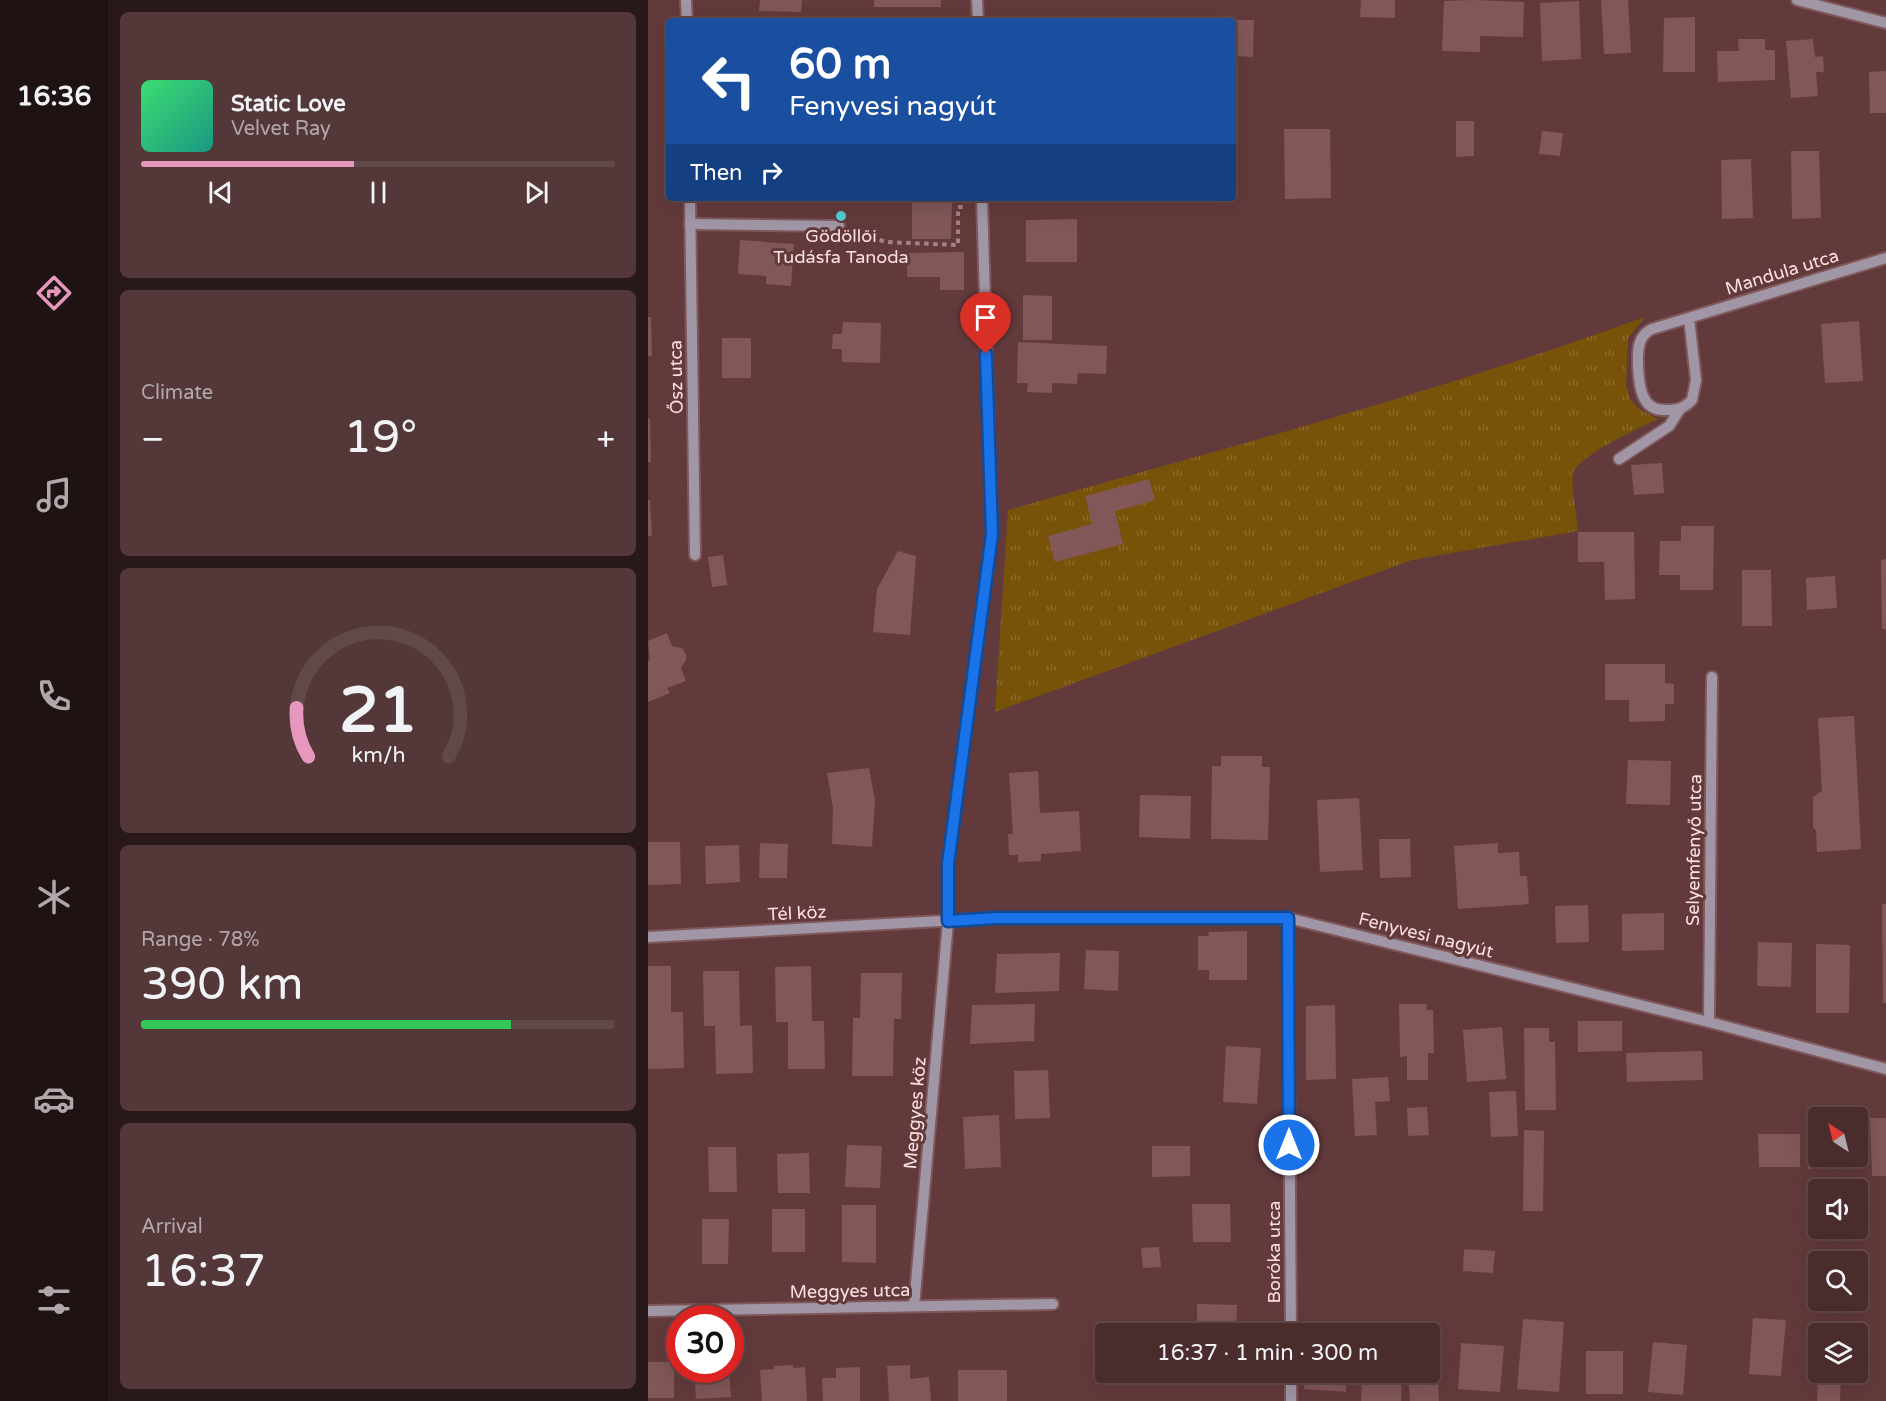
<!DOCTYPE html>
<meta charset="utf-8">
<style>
:root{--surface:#4a2c2d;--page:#543839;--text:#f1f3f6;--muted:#b2a7aa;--line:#614849;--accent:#e797bd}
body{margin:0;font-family:"Varela Round",sans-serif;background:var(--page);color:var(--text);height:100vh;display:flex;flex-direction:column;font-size:22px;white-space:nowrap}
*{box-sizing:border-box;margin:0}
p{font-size:20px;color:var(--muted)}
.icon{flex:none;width:33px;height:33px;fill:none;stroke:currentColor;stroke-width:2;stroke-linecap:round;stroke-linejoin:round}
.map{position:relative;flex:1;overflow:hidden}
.drawer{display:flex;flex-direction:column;gap:12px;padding:12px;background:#291819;width:540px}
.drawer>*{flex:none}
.guide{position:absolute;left:18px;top:18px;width:570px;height:183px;border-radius:6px;box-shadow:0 6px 24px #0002,0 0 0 2px var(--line);background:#1a4fa0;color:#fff;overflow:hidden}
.needle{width:39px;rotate:325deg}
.tools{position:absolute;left:1160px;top:1107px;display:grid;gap:12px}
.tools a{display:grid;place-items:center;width:60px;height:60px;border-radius:6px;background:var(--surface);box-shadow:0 6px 24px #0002,0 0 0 2px var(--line);font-size:30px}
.speed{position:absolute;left:18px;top:1305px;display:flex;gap:12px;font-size:30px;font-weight:700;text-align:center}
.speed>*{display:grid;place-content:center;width:78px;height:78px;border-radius:50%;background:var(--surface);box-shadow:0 6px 24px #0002,0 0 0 2px var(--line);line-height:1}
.speed .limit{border:9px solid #d22;background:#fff;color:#111}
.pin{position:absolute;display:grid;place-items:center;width:51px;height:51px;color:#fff;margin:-62px -26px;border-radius:50% 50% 50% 0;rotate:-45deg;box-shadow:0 0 6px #0007}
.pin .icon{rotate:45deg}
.me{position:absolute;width:66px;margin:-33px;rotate:0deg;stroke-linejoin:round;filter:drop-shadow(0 0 4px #0008)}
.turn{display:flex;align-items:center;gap:21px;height:126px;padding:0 24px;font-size:27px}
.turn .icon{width:78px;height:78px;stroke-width:2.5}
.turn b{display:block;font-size:42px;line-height:51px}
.then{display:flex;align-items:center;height:57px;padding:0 24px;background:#0003;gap:12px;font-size:22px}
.big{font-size:45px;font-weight:600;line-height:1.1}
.drawer .widget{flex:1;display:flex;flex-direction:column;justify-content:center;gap:9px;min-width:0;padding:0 21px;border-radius:9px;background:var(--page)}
.drawer .dial{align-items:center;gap:0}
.dial svg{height:156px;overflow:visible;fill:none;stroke:var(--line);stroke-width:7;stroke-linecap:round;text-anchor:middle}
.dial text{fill:var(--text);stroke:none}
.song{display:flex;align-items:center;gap:18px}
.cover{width:72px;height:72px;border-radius:9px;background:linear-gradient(135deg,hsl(140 70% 55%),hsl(170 70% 35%))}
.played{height:6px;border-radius:3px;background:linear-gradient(90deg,var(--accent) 45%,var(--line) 45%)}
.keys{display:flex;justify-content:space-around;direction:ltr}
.heat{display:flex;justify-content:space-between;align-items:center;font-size:33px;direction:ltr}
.charge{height:9px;border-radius:4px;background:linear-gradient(90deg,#34c759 78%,var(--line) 0)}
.trip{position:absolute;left:447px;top:1323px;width:345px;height:60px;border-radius:6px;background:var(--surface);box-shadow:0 6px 24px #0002,0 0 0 2px var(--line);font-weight:600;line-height:60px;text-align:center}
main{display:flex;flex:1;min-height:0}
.dock{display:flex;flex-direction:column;width:108px;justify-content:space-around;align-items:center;background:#1e1212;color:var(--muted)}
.dock .icon{width:42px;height:42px}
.dock .active{color:var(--accent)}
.dock b{font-size:27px;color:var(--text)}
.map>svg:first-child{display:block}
.grass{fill:url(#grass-tufts)}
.building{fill:#825758}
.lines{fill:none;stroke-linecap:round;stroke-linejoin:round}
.minor-casing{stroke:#7e585a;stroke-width:14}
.path{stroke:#a58384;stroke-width:4;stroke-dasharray:4.5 4.5;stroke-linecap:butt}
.minor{stroke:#a196a5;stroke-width:10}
.route-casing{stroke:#114b97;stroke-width:15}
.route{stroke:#1a73e8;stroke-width:10}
.poi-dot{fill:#52cdd0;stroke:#633a3c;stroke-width:2}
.labels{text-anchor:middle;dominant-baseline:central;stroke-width:6;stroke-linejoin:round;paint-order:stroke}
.poi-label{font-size:18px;fill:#fae0e0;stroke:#633a3c}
.street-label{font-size:18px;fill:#fae0e0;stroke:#633a3c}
</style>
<main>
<nav class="dock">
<b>16:36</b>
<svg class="icon active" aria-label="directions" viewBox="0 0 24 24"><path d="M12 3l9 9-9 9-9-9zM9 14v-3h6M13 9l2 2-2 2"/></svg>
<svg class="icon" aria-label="music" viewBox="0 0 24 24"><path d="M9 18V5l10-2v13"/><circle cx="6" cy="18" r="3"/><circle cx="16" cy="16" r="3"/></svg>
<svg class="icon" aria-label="phone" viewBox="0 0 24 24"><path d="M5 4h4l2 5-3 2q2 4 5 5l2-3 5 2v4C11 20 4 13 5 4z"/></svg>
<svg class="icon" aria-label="climate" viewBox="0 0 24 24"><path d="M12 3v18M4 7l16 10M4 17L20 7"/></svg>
<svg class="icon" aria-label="car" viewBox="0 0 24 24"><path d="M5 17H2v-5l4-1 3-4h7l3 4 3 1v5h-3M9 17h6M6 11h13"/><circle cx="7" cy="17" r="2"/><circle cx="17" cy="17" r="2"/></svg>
<svg class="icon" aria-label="filters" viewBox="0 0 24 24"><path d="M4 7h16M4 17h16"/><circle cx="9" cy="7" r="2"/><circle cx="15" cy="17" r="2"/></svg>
</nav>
<section class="drawer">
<div class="widget">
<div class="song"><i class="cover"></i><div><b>Static Love</b><p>Velvet Ray</p></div></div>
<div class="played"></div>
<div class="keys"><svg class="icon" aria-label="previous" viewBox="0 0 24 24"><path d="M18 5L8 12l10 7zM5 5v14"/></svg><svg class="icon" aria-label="pause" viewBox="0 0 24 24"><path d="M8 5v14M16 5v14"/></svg><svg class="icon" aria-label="next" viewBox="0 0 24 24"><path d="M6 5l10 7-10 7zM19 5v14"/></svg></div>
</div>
<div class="widget"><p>Climate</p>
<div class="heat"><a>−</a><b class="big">19°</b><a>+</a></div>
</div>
<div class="widget dial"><svg viewBox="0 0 100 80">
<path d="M14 69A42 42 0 1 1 86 69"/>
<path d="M14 69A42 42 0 0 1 8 44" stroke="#e797bd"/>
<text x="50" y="56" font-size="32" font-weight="700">21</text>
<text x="50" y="72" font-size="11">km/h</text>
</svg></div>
<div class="widget"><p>Range · 78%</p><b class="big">390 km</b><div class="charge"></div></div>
<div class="widget"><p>Arrival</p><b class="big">16:37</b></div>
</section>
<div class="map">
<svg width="1238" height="1401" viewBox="0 0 1238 1401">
<defs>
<pattern id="grass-tufts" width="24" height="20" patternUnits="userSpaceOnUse" patternTransform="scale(1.5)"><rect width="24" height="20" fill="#775209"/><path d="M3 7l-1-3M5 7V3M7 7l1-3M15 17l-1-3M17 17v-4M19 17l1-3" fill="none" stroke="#8b6b2d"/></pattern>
</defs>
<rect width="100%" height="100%" fill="#633a3c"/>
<path class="grass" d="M997,317L980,338L978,385L982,399L991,409L1010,419C992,428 927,456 925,475C923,489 929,516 930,531L764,560L347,712L360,510C573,449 788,393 997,317Z"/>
<g class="building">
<path d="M112,0H154L153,12L111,11Z"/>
<rect x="226" y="0" width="67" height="7"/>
<path d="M713,0H747V18L712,17Z"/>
<path d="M825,0L876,2L875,37L832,36V52L794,51L796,1Z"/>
<path d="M953,0H980L983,53L956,54Z"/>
<path d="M931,1L933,59L894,61L892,3Z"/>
<path d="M1047,17V72H1015L1016,18Z"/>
<path d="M585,20H606L605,57L585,56Z"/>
<path d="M1090,39H1117V50H1127V80L1070,82L1069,51H1091Z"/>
<path d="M1165,39L1167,57L1175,56L1176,72H1168L1170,96L1143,98L1138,41Z"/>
<path d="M1238,71V113H1222L1221,72Z"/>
<path d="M808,121H826V156L808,157Z"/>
<path d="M636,129H682L683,198L637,199Z"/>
<path d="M894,131L915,133L912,156L891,154Z"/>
<path d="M1143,151H1171L1173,218L1144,219Z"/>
<path d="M1103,159L1105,218L1074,219L1073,160Z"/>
<path d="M264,198H304L303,239H264Z"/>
<path d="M429,219V262H378V220Z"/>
<path d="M92,240L146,244L143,286L118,284V276L90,274Z"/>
<path d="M316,252V290H292V277H259V253Z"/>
<path d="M375,295L404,296V340H375Z"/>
<path d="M0,317H3L4,356H0Z"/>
<path d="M1211,321L1215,381L1177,383L1173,324Z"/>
<path d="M195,322L233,323L232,363L194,362V349H184L185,334H194Z"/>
<rect x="74" y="338" width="29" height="40"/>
<path d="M370,342L459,346L458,374L430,373L429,384L404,383V393L379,392L380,383H369Z"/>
<path d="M0,419H2L3,462H0Z"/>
<path d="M1014,463L1016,493L986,495L983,465Z"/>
<path d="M501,479L507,500L467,511L475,544L407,562L400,536L444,524L437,496Z"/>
<path d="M0,500H2L4,536H0Z"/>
<path d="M1033,526H1066L1065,590H1032V575H1011L1012,541H1033Z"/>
<path d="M930,532H986L987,599L957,600L956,562H930Z"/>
<path d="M250,551L268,556L262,635L225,632L229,589Z"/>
<path d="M75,555L79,585L64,587L60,557Z"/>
<path d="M1238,559V629H1234L1233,560Z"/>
<path d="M1094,570H1123L1124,626H1094Z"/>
<path d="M1187,576L1189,608L1159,610L1158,578Z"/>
<path d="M19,633L24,646L34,648L38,654V660L33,668L38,681L19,688L22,693L0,702V661L2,660L0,641Z"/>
<path d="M957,664H1017V683L1026,684V704H1017V721L981,722V700H957Z"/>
<path d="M1206,716L1213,849L1169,852L1168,831L1165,827V797L1174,791L1170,718Z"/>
<path d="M573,756H614V767H622L620,840L563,839L564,766H573Z"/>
<path d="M980,760L1023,761L1022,805L978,804Z"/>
<path d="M221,768L227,800L224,847L184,844L185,808L179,773Z"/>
<path d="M390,771L392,813L431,811L433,851L393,854V861L370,862V855H361L360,834H365L361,773Z"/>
<path d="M492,795L543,796L542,839L491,837Z"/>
<path d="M711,798L715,870L672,872L669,800Z"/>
<path d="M731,839H762L763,877L732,878Z"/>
<path d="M0,842H32L33,884L0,885Z"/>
<path d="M112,843L140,844L139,878H111Z"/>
<path d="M850,843V853L871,852L872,876H879L881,904L810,909L806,846Z"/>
<path d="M91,845L92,882L58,884L57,846Z"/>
<path d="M1234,904H1238V1003H1235Z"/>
<path d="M940,905L941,942L908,943L907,906Z"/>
<path d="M1016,913V950L974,951V914Z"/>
<path d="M599,931V980H561V970H550V936H561L560,932Z"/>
<path d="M1110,942L1144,943L1143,987L1109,986Z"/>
<path d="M1168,944L1202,945L1201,1013H1168Z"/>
<path d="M438,950L471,951L470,991L436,989Z"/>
<path d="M412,953L411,991L347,993L349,954Z"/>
<path d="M0,966H23V1012H35L36,1068L0,1069Z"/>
<path d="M163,966L164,1021H176L177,1069H140V1022H128L127,967Z"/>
<path d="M55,971H91L92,1026L104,1025L105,1073L68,1074L67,1026H56Z"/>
<path d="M213,973H254L253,1019H246L245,1076H204L205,1018H212Z"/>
<path d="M387,1004L386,1041L322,1044L324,1005Z"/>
<path d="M751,1004H778L779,1010H785L786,1053H780V1080H759V1056L752,1057Z"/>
<path d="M687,1005L688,1079L658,1080V1006Z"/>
<path d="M930,1021H974V1051L930,1052Z"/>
<path d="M854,1027L858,1079L819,1082L815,1030Z"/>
<path d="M876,1028H901V1042H907L908,1110H877Z"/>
<path d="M578,1046L613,1048L609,1104L575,1102Z"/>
<path d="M1054,1051L1055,1080L979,1082L978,1053Z"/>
<path d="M400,1070L402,1118L367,1119L366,1071Z"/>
<path d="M740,1077L742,1101L727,1102L729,1135L707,1136L704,1079Z"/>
<path d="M868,1091L870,1136L843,1137L841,1092Z"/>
<path d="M779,1107L781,1135L760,1136L759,1108Z"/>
<path d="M1201,1113V1118H1170V1156H1202L1203,1167L1160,1169L1159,1114Z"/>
<path d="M351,1115L353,1167L317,1169L315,1117Z"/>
<path d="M1222,1118H1238V1176H1224Z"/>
<path d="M876,1130L896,1131L895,1211H875Z"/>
<path d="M1110,1134H1152V1167H1111Z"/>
<path d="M199,1145L234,1146L232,1188L197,1187Z"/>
<path d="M504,1146H542V1176L504,1177Z"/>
<path d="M60,1147H88L89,1192H61Z"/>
<path d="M161,1153L162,1193H130L129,1154Z"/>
<path d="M544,1204H582L583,1242H545Z"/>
<path d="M194,1205H228V1263L194,1262Z"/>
<rect x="124" y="1209" width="33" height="43"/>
<path d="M54,1219H81L80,1264H54Z"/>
<path d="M511,1247L513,1267L495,1268L493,1248Z"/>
<path d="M816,1249L847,1251L845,1273L815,1271Z"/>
<path d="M549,1304L589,1305L588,1334H549Z"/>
<path d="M1105,1318L1138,1320L1133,1376L1101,1374Z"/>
<path d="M875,1319L916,1322L911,1392L869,1389Z"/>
<path d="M1005,1342L1039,1345L1035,1395L1000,1392Z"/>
<path d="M813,1343L856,1346L852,1392L810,1389Z"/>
<rect x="938" y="1351" width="37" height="43"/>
<path d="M782,1357H789L791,1401H762L760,1372H782Z"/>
<rect x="0" y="1362" width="26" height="36"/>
<path d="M145,1365V1368L157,1367L159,1401H114L112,1370L126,1369V1366Z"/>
<path d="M262,1365V1379L281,1377L283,1401H241L239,1366Z"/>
<path d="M212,1367V1401H175L174,1378H188V1368Z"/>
<path d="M46,1370H81L83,1397L48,1399Z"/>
<rect x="310" y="1370" width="49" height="31"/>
<path d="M657,1372H699L698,1392L656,1389Z"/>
<path d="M714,1372H754L753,1401H713Z"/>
<path d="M1170,1372H1193L1192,1401H1169Z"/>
</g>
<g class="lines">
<defs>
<g id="minor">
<path d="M38,0L39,21"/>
<path d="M329,0L330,21"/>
<path d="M1149,0L1238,23"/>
<path d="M42,198L47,555"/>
<path d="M42,224L191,226"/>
<path d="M1041,318L1048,380L1044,400C1036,408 1031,410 1019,410C993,412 991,386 990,366C990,357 989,346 994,338C996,334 1000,331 1004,329L1238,258"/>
<path d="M971,459L1021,426L1032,409"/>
<path d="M640,918L643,1334"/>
<path d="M0,937L348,918H640L1061,1022L1238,1069"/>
<path d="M1061,1022L1064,677"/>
<path d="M266,1306L300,922V864L344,534L334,198"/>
<path d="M0,1311L405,1304"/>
<path d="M643,1372V1401"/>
</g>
</defs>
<use href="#minor" class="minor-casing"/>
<path class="path" d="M206,231L238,242L310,245V207H318"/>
<use href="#minor" class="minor"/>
</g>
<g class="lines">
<defs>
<path id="route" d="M338,354L344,534L300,864V921L348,918H640L641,1145"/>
</defs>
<use href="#route" class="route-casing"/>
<use href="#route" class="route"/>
</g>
<circle class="poi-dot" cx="193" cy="216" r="6"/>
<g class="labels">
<g class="poi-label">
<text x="193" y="236">Gödöllői<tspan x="193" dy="21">Tudásfa Tanoda</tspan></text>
</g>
<g class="street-label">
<text transform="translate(1134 272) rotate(-17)">Mandula utca</text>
<text transform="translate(28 377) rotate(-91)">Ősz utca</text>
<text transform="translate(1046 850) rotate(-89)">Selyemfenyő utca</text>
<text transform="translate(149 913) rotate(-3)">Tél köz</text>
<text transform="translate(778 935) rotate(14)">Fenyvesi nagyút</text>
<text transform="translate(267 1113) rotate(-85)">Meggyes köz</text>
<text transform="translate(626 1252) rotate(-90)">Boróka utca</text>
<text transform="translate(202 1291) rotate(-1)">Meggyes utca</text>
</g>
</g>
</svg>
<div class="tools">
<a><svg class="needle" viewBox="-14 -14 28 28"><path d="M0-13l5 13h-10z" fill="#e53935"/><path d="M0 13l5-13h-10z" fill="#b2a7aa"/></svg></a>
<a><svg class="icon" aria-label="sound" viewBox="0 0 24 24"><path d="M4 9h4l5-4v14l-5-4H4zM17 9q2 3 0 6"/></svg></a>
<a><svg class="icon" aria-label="search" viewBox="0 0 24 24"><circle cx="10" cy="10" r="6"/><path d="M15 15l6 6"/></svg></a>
<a><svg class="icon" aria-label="layers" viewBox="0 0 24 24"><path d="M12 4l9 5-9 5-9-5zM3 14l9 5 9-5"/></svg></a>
</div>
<div class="speed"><div class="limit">30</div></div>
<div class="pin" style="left:338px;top:354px;background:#d93025"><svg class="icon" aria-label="arrive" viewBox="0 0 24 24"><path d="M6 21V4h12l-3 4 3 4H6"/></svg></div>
<svg class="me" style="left:641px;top:1145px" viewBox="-20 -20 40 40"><circle r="17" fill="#1a73e8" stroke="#fff" stroke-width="3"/><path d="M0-11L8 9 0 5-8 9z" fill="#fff"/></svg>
<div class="trip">16:37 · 1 min · 300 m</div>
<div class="guide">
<div class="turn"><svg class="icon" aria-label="left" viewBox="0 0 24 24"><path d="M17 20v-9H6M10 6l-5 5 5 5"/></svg><div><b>60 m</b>Fenyvesi nagyút</div></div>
<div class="then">Then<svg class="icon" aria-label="right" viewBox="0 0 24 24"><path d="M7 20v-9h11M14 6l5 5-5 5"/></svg></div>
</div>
</div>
</main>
